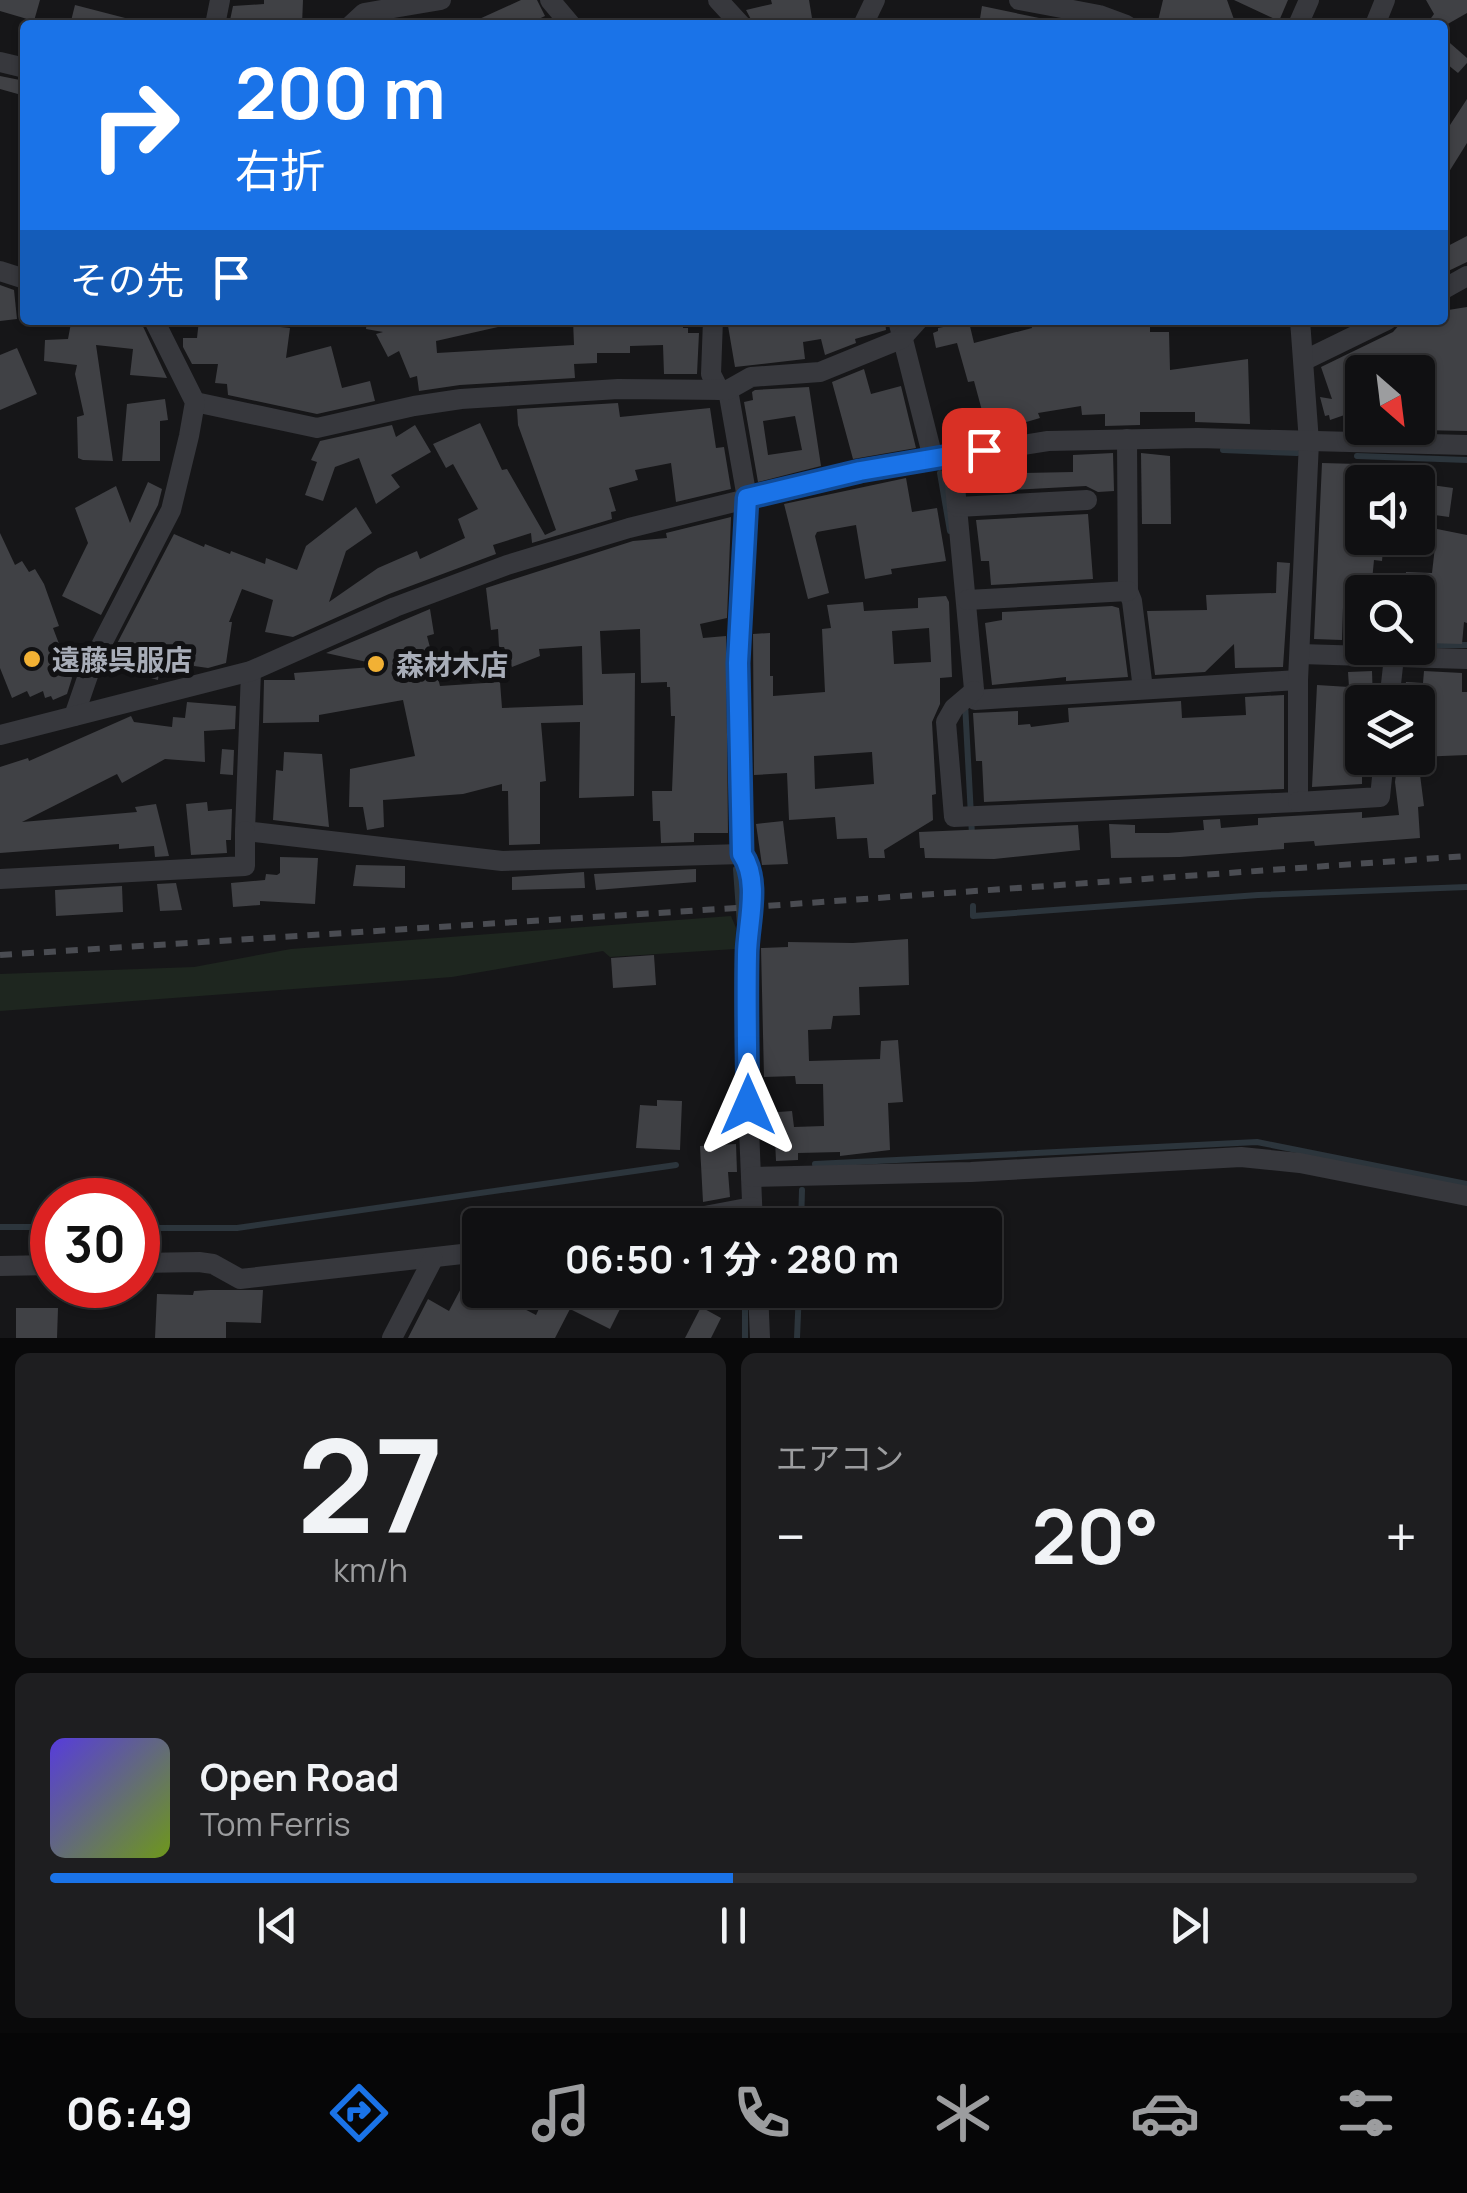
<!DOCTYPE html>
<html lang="ja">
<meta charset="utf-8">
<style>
:root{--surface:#101012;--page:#1e1e20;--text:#f1f3f6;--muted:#9c9d9f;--line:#303032;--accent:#1a73e8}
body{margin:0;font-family:Manrope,"Noto Sans JP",sans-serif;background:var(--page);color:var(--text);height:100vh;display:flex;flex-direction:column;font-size:38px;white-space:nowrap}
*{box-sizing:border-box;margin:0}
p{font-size:32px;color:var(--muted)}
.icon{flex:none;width:55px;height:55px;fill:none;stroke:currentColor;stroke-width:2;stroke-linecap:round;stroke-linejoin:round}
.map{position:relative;height:1338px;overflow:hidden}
.drawer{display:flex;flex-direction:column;gap:15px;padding:15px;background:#09090a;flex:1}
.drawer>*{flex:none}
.banner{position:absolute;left:20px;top:20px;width:1428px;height:305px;border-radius:10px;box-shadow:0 2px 8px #0004,0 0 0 2px var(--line);background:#1a73e8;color:#fff;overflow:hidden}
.needle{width:65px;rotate:152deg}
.tools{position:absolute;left:1345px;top:355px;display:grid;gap:20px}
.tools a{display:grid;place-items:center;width:90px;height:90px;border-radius:10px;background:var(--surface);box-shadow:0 2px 8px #0004,0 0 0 2px var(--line);font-size:50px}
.speed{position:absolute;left:30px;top:1178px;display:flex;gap:20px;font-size:50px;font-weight:700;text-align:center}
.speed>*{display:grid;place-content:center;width:130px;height:130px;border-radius:50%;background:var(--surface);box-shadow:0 2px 8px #0004,0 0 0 2px var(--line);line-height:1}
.speed .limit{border:15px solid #d22;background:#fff;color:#111}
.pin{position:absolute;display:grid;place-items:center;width:85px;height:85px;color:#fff;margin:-42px;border-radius:20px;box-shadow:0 5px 15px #0006}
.me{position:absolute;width:110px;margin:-55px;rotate:0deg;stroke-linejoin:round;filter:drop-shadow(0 0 8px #0008)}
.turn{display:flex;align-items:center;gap:35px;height:210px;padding:0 50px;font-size:45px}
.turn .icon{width:130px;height:130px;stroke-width:2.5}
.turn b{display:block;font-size:70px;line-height:85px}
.then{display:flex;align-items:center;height:95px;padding:0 50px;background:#0003;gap:20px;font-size:38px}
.big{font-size:75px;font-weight:700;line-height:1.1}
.drawer .card{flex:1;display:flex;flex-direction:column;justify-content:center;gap:15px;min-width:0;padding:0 35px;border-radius:15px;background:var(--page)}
.drawer .dial{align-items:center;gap:0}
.dial b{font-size:130px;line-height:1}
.song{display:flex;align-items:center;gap:30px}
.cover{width:120px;height:120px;border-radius:15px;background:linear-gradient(135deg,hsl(250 70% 55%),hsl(80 70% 35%))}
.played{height:10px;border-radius:5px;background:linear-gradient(90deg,var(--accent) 50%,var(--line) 50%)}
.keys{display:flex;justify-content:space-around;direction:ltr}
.heat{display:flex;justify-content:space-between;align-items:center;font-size:55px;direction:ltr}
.drawer .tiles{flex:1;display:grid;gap:15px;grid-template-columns:1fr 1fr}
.card:last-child{grid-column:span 2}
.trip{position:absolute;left:462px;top:1208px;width:540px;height:100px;border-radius:10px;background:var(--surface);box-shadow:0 2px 8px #0004,0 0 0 2px var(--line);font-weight:700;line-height:100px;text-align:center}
.tabs{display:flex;height:160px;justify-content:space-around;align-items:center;background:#060607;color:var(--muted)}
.tabs .icon{width:70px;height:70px}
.tabs .selected{color:var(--accent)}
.tabs b{font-size:45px;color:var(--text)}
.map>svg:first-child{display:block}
.green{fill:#1e261f}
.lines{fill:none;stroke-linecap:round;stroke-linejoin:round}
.stream{stroke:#2c353c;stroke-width:6}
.building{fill:#404145;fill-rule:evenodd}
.minor{stroke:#37383d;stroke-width:20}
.rail{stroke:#4a4c52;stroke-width:6;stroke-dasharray:12 10;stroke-linecap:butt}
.route-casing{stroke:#114b97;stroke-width:25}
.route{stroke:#1a73e8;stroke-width:18}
.poi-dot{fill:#f2b134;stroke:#111113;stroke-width:4}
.labels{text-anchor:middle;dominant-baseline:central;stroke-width:10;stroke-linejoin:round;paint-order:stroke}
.poi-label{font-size:28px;font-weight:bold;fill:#a8adb8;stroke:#111113;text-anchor:start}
</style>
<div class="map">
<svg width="1467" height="1338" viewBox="0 0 1467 1338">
<rect width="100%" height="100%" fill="#161618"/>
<path class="green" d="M731,916L736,928L735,949L610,957L603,951L452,977L0,1011V974L194,967L291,949Z"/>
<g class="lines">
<g class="stream">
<path d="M1223,450L1297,453"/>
<path d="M1357,456L1467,460"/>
<path d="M940,473L950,531"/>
<path d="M1347,645H1362"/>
<path d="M1418,645H1467"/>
<path d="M965,703L972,835"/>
<path d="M736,869L740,925"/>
<path d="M973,906V916L1258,895L1467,887"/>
<path d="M815,1164L1257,1142L1467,1184"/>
<path d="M801,1225L802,1190"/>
<path d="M0,1227H52"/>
<path d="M138,1228H237L676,1165"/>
<path d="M745,1338V1290"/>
<path d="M797,1338L799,1290"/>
</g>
</g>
<g class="building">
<path d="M0,0H40L34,21L0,11Z"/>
<path d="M264,0H303L302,25H229L233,6L264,4Z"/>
<path d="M521,0H537L545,16L526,25H466Z"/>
<path d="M771,0H809L812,18L781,25H754L746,10L772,4Z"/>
<path d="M1163,0H1227L1236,25H1157Z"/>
<path d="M1234,0H1288L1279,21Z"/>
<path d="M1426,0H1467V13L1446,25H1426L1434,14Z"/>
<path d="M75,5L129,19V25H70Z"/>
<path d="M982,6L1044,19L1043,25H979Z"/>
<path d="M1442,36L1467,58V63L1458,73L1442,60Z"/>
<path d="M0,76L25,81V96L0,89Z"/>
<path d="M1467,99V143L1442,183V121L1450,125Z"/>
<path d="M1467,236V262L1442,274V249Z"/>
<path d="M0,285L14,290L17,319L0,321Z"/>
<path d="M1467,307V431L1418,430V372H1362V394L1349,399L1362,401V409L1330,420L1329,415L1325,416L1320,397L1332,399L1321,367L1393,332L1400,324L1411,320H1442V311Z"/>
<path d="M123,320H140L167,378L130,375L133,349L96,345L113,461L83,460L78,458L77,417L84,415L75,374L77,365L44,361L45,340L68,339L71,323L95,326V321L122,325Z"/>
<path d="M199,320H272L271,326L290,328L286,358L331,346L342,388L370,381L375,401L317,414L228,395L227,384L215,383L218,364H192L183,347V338H197Z"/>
<path d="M367,320H497L498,327L436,341L437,353L574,345L573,320H683V328H688V333H699L697,374H664L663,345L630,346V353H597V363L574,364L575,378L460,385L419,391L417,376L410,378L399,351L388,357L376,334L383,332L366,329Z"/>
<path d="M727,320H885L886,330L855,339L856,343L825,355L821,339L803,342L805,359L735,367Z"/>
<path d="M1030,320H1150V332H1169L1170,370L1248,359L1250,424L1195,422V412H1140V425L1105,426V414L1082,415L1081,406L1038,413L1040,418L988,433L974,381L968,382L957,343L936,348L933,333L938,331V328L969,322L974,343L1032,328Z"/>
<path d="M17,348L37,394L0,410V355Z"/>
<path d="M864,369L871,394L901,386L916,448L853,459L832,382Z"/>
<path d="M809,387L821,466L758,482L744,402L753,400L752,392L755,390ZM795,416L802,450L768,455L763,421Z"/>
<path d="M165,399L168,420L160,421V461H122L127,404Z"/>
<path d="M618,403L620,417L710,408L716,448L724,447L731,489L676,502L671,463L635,470L638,480L609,488L616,511L611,512L612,519L532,543L531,533L493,545L496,554L389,594L293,637L265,632L273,600L242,589L229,622H232L226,663L208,668L194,666L193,672L183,674L159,671L158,680L109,666L110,657L174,534L204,547L205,544L230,554L231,551L265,564L266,558L297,570L306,546L356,507L372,533L346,551L329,602L378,568L417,551L420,559L465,538L458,519L478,509L453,464L446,468L433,444L480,423L502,470L507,469L545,535L556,530L518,425L517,409Z"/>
<path d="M392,425L396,437L415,425L431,452L391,475L400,487L376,504L359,458L335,467L323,501L305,495L317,462L311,460L320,441Z"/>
<path d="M1113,453L1114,491L1098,492L1086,486L973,492V481L1003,480L1002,462L1024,460V473L1073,472V455Z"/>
<path d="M1141,453L1170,456L1171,524H1142Z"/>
<path d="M1322,463L1358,464L1356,498L1362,499V538H1384L1382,561L1374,560L1372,581L1350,579L1349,608L1343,607L1342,640L1314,639Z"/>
<path d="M906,478L912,512L937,508L946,561L891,569L892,574L865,579L856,525L817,532L815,536L829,593L808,599L784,504Z"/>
<path d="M148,482L162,489L158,505L101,615L62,596L88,543L75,508L116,486L130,523Z"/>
<path d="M1424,484L1453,488L1449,517L1420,513Z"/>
<path d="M1088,514L1093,579L991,585L989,561H981L976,520Z"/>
<path d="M731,517L727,618L700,624L703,638L726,636L728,833H694V842L661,843L660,821H653L652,791H672L675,716H671L670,687H667V682L641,683L640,629L600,631L602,674L635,673L634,796L579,798L580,722L541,723L546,781L540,782V844L509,845L508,791H502V784L463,794L383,800L384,827L367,830L363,807H349L350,769L415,756L403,700L319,715V722L263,723L264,680H295L294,673L385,666L326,653L430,609L434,634L427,636L440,686L500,682L502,708L583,705L582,646L539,649L540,656L512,667L504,647H499L498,629L491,630L486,588L633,541L667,538L666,533Z"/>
<path d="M1437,529L1467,535V623L1464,622L1462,644L1427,643V639H1423V622H1418V592H1405L1406,572L1432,573Z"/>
<path d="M0,533L15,565L22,561L29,572L35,569L44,584L59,626L53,628L72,678L67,694L53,700L51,696L45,698L43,691L30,697L27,691L12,698L0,668Z"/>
<path d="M1277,562L1290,563L1283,667L1235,668L1234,644L1205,672L1155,675L1147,611L1207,610L1206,595L1276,593Z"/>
<path d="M946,596L949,602L952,677L940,678V704L932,722L936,794L932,795L933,820L884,850L885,858H869L867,838L837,839L835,817L789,820L787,773L754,775L753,634L770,633V676H773V696L825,692L822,629L831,628L827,605L863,602L864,611L918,608V598ZM929,628L931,662L894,664L892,631ZM872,752L874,784L815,789L814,756Z"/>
<path d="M1112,606L1119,608L1128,677L1066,681V677L992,685L985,623L1002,620V612Z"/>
<path d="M1372,671L1373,702H1362V784L1312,787L1317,685L1349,687L1348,672Z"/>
<path d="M1424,671L1462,673V692H1467V755L1418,757V702H1404L1406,682L1423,683Z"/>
<path d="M1284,695V789L984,802L982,761H976L973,713L1018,711V725L1030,724L1031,727L1069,722L1068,708L1181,701L1182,718L1246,715L1245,697Z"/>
<path d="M187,702L236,706L235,729L204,731L205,762L165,759L122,783L117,774L22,822L137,812L135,807L156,804L169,856L155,857L154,846L119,849V844L0,853V767L28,758L29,761L131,716L134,722L172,727L173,717L185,718Z"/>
<path d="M222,749L234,750L233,775L220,774Z"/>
<path d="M284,752L322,754L329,827L273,820L276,770L283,771Z"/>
<path d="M1418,759L1424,806L1418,807L1420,838L1315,846L1314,841L1284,843V849L1180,857L1111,858L1109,824L1135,825V833H1168L1204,830L1203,820L1220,819L1221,828L1258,825V818L1362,812V818L1399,815L1395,782L1398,760Z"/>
<path d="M207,802L208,811L232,809L231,840H226L227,853L191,855L186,804Z"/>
<path d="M783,821L788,864L762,865L756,824Z"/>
<path d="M1078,825L1080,850L994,859L925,858L924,848H920L919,832Z"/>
<path d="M280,857L318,858L315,904L260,901V905L233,907L231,883L265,880L266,874L277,875L280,873Z"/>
<path d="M356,865L405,866V888L353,886Z"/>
<path d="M696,869V882L596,890L594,874Z"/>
<path d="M584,872L585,888L512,890V877Z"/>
<path d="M176,883L182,910L160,911L157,884Z"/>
<path d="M122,886L123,912L56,916L55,890Z"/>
<path d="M908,939L909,985L859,987L860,1015L833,1016L831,1029L808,1030L809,1061L880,1059L881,1041L898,1040L903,1102L888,1103L890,1150L840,1156V1152L798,1153V1160L776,1161L775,1140H767L765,1113L792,1111L794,1127L824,1126L823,1084H796L795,1076L764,1077L761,948L788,947V942L853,943Z"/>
<path d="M654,955L656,985L613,988L611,958Z"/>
<path d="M657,1100L682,1101L680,1150L636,1148L640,1105L657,1106Z"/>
<path d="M736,1144L737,1172H728L730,1197L703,1202L700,1146Z"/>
<path d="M466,1279L480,1286V1290H488L536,1315L548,1290H626L621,1299L624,1301L610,1329L570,1309L555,1338H408L428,1299L449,1311Z"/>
<path d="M210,1290H263L261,1323L226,1322V1338H155L157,1294L193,1295L194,1291Z"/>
<path d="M701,1307L721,1318L711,1338H685Z"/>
<path d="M16,1308H58L57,1338H16Z"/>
</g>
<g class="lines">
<g class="minor">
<path d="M550,0L571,25"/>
<path d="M718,0L741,25"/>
<path d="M1019,0L1099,15L1126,25"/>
<path d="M215,25L220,0"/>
<path d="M351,25L364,13L441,0"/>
<path d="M863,25L875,0"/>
<path d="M1298,25L1309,0"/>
<path d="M1375,25L1385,0"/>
<path d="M0,62L25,68"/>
<path d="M0,271L25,279"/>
<path d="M1442,290L1467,276"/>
<path d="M713,320L711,374L719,390"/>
<path d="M898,320L933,458"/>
<path d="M1305,360L1387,320"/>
<path d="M728,390L747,498L738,663L742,854C757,876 754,923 747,948L748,1105L753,1225"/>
<path d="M195,402L317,428L414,406L461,399L618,389L728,390L751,377L820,372L901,339L918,320"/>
<path d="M1127,439L1128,591L1132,601L1143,689"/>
<path d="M952,454L975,700L1298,680"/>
<path d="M958,507L1087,500"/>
<path d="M967,600L1128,591"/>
<path d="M1300,654L1467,659"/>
<path d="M251,671L245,831L502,861L742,854"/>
<path d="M974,691L954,708L946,722L954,817L1298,802V680L1309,442L1300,320"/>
<path d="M1389,702L1394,657"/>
<path d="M74,716L93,661L171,510L189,436L195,402L154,320"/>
<path d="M0,735L251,671L395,607L507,565L629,528L860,471L1048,441L1198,438L1467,445"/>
<path d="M1298,802L1380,797L1384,758"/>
<path d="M0,879L245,866V831"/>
<path d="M751,1177L971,1172L1241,1157L1300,1163L1467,1196"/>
<path d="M657,1225L752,1207"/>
<path d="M138,1263L199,1262L213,1264L240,1279L480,1252"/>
<path d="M0,1266L52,1265"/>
<path d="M758,1290L760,1338"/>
<path d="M392,1338L433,1259"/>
</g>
<path class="rail" d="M0,955L751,907L1467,856"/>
</g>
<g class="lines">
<defs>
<path id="route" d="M748,1105C747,1055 746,1005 747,955C747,925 761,882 742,854L738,663L747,498L860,471L984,450"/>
</defs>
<use href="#route" class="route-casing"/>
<use href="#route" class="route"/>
</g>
<g class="poi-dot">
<circle cx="32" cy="659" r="10"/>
<circle cx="376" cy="664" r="10"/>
</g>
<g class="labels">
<g class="poi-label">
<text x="52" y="659">遠藤呉服店</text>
<text x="396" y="664">森材木店</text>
</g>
</g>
</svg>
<div class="tools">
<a><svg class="needle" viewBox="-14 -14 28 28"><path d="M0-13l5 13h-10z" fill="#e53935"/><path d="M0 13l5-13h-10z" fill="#9c9d9f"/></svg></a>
<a><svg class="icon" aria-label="sound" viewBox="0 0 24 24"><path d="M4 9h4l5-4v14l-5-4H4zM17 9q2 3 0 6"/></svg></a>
<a><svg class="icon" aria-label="search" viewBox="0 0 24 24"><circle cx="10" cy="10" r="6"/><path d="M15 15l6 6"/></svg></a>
<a><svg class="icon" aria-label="layers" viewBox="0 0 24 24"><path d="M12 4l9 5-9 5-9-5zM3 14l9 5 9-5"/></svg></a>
</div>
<div class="speed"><div class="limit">30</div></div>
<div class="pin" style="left:984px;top:450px;background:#d93025"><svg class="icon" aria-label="arrive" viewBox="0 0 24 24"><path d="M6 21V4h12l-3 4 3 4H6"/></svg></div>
<svg class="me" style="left:748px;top:1105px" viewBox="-20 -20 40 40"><path d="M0-17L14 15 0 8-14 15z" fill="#1a73e8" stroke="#fff" stroke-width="4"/></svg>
<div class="trip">06:50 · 1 分 · 280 m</div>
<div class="banner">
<div class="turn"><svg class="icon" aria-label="right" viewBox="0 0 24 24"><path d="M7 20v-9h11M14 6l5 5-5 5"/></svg><div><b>200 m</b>右折</div></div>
<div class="then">その先<svg class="icon" aria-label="arrive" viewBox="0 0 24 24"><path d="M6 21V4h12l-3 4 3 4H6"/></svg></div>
</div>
</div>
<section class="drawer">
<div class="tiles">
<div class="card dial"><b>27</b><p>km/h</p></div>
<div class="card"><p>エアコン</p>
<div class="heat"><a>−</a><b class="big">20°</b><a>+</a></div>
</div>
<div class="card">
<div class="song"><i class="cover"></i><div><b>Open Road</b><p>Tom Ferris</p></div></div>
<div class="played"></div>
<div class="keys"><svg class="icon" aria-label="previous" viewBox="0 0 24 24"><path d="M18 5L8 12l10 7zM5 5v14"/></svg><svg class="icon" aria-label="pause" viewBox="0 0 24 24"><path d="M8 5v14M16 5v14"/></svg><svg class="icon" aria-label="next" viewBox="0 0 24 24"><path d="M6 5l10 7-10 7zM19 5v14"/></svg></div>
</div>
</div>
</section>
<nav class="tabs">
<b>06:49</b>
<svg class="icon selected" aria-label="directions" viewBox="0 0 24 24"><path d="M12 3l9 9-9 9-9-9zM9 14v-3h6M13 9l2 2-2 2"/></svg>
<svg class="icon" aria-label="music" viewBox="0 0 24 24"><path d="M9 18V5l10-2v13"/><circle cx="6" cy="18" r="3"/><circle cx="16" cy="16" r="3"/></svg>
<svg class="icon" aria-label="phone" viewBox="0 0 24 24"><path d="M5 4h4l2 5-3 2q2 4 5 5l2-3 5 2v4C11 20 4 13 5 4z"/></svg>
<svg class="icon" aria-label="climate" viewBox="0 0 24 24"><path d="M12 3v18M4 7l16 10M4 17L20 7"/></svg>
<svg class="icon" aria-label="car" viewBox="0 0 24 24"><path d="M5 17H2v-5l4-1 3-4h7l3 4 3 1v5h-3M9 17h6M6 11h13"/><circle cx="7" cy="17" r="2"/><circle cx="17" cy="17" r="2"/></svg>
<svg class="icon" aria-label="filters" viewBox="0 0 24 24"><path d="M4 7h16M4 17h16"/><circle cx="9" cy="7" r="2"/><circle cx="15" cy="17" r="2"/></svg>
</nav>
